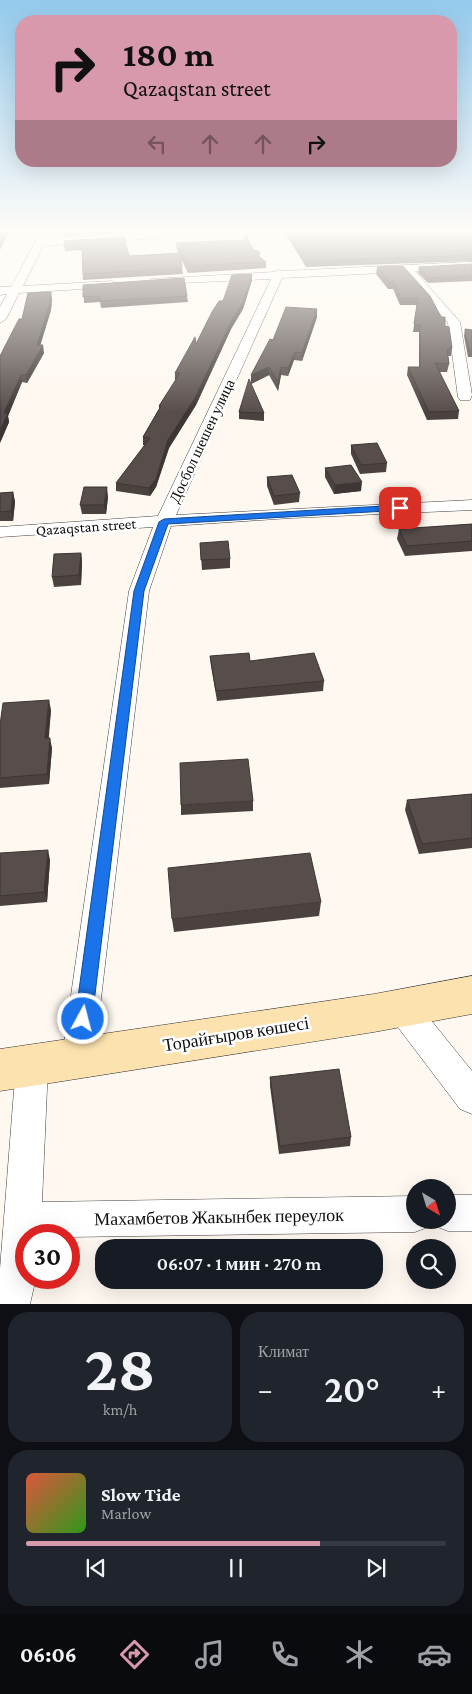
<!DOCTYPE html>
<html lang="ru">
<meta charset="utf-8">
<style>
:root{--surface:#171b24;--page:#20242c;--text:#f1f3f6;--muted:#9ea1a6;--line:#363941;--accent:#d899ac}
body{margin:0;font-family:"Crimson Pro",serif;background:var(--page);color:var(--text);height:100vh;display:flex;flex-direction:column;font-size:19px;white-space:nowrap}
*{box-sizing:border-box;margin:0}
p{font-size:16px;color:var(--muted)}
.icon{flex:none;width:28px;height:28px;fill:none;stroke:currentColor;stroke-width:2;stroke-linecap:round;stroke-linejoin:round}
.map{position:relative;height:1304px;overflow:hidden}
.drawer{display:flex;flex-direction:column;gap:8px;padding:8px;background:#0d0f14;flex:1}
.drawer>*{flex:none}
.hud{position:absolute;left:15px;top:15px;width:442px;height:152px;border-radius:20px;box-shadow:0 5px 20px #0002;background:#d899ac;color:#111;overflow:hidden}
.needle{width:32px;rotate:142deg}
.buttons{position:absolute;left:406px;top:1179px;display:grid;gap:10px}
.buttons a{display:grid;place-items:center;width:50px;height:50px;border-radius:50%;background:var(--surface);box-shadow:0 5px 20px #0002;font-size:25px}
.speed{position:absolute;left:15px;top:1224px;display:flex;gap:10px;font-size:25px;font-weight:700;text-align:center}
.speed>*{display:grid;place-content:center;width:65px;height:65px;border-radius:50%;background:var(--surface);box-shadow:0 5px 20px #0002;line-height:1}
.speed .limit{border:8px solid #d22;background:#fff;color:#111}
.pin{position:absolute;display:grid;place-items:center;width:42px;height:42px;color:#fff;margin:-21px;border-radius:10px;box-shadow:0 2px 8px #0006}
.me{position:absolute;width:55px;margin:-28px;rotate:7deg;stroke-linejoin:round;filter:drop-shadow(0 0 4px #0008)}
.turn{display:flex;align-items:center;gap:18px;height:105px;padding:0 25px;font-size:22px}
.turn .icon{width:65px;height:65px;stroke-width:2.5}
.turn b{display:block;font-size:35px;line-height:42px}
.lanes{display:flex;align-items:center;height:48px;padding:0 25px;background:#0003;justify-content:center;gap:25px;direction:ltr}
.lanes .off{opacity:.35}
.big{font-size:38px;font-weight:600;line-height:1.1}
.drawer .card{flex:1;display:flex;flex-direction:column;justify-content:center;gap:8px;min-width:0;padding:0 18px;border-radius:20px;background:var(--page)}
.drawer .dial{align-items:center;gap:0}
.dial b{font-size:65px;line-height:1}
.song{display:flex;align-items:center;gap:15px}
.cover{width:60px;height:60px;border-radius:8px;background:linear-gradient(135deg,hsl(10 70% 55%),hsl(110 70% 35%))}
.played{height:5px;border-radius:2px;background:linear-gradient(90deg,var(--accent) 70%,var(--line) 70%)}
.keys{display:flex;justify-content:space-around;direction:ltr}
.heat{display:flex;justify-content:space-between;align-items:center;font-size:28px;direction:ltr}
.drawer .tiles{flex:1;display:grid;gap:8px;grid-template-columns:1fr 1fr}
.card:last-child{grid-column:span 2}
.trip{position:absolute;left:95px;top:1239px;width:288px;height:50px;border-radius:20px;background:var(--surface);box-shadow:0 5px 20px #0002;font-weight:600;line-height:50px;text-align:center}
.tab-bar{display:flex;height:80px;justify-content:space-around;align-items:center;background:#090b0e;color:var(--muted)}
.tab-bar .icon{width:35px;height:35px}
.tab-bar .current{color:var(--accent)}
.tab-bar b{font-size:22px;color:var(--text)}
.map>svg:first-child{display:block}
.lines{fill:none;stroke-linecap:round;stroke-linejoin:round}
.street-casing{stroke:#414141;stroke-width:1}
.secondary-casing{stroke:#303030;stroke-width:1}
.street{fill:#fff;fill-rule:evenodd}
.secondary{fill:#fce2ae;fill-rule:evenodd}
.wall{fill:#4b4240}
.shaded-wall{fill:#3d3634}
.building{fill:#574d4b;stroke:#3d3634}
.route{fill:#1a73e8;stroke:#114b97}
.labels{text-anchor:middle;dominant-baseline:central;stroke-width:5;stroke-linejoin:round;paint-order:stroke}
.street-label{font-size:15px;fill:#0e0e0e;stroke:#fff}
.near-street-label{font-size:18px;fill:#0e0e0e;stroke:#fff}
</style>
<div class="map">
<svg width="472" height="1304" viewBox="0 0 472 1304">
<rect width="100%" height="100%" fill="#fef8f0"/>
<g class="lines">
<defs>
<g id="street">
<path d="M41,231L50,232L46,239L172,231H219L214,234L43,246L23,286L112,281L118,284L112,287L19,293L6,319L0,323V307L7,294L0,295V287H11Z"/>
<path d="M472,262V268L415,271L460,322L472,395L470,400H460L458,397L448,323L403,272L282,278L176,515L472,500V510L291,518L171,526L149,591L94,1058L89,1069L78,1074L67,1069L62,1058L129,591L153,527L0,537V527L158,516L271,279L155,284L149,281L151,279L274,272L279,270L283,271Z"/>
<path d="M402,993L413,998L472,1071V1114L460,1109L391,1018L387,1008L391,998Z"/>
<path d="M32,1049L43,1054L48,1065L42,1202L415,1196V1220H431L428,1227L415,1232L69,1237V1235H26V1278H36L30,1304H0V1269L16,1065L21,1054Z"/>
<path d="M448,1195H472V1231H448L435,1226L433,1220H448Z"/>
</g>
<path id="secondary" d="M472,976V1014L374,1032L0,1091V1049L374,994Z"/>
</defs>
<use href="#street" class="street-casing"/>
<use href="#secondary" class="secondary-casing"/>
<use href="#street" class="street"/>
<use href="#secondary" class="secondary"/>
</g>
<g class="wall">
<path d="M64,231H122V232L65,236Z"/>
<path d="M284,231H472V261L306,267Z"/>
<path d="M124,237L129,256L178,253L177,249L176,243L260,252L259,256L266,262V268L188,273L180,257L183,274L83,280L82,250L65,251L64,245Z"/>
<path d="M472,264V281L428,283L418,273L419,267Z"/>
<path d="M403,266L445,326L452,348L451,356H448L449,364L447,372H440L459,411L458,419L427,420L407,375L408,367H419V332H413L417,305H400L393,289H388L376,274L377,267Z"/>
<path d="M252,274V280L243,309L231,329L196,405L169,448L156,487L150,496L116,491V483L145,445H143V437L159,409V406L176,380H175V373L196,344L223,301Z"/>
<path d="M83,285L187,296L188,302L101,308L100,302L84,303Z"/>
<path d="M52,299L51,310L40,345L44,353L27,383L22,382L8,416L9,422L0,443L22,319Z"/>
<path d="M317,309V317L302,361L294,360L288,376L281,375L278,391L269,375L251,384L264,413V421L239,419V412L251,383V375L273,340Z"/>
<path d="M465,329L472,330V357H468L464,336Z"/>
<path d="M351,445L387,463L386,472L360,474L351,454Z"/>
<path d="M325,468L361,491L334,494L325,477Z"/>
<path d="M267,477L300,493L299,502L274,505L267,486Z"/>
<path d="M13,492L15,502L13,521H0V493Z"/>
<path d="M108,497L106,514H82L80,505Z"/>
<path d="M472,524V551L405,556L397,539L399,529Z"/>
<path d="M200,543L230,559V568L202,570Z"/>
<path d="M81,553L82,562L81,585L54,587L52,577Z"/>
<path d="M210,656L324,681L323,691L217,701L211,666Z"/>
<path d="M51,710L48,738L52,748L49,784L0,788V725Z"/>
<path d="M472,794V848L419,854L405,810L407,800Z"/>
<path d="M253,801V811L181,815V805Z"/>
<path d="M0,853L50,860L47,902L0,906Z"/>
<path d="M321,902L319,916L174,932L172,919Z"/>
<path d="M270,1077L351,1137L350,1146L279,1154L270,1086Z"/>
</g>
<g class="shaded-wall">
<path d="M7,231H9L0,250V244Z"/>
<path d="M252,274V280L243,309L231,329L196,405L169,448L156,487L150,496L149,488L168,440Z"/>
<path d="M51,292L52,299L51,310L38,353L37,345Z"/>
<path d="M317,309V317L302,361V353Z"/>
<path d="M43,345L44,353L27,383L26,375Z"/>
<path d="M295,352L294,360L288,376V368Z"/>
<path d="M269,367V375L251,384V375Z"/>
<path d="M281,367V375L278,391V382Z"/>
<path d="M21,375L22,382L8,416L9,422L0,443V431L4,413Z"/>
<path d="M362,482L361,491L334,494L335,485Z"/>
<path d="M107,487L108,497L106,514L104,505Z"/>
<path d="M13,492L15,502L13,521L11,511Z"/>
<path d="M81,553L82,562L81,585L79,575Z"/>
<path d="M49,700L51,710L48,748L45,738Z"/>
<path d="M50,738L52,748L49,784L47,774Z"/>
<path d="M48,850L50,860L47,902L44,892Z"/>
</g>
<g class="building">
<path d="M0,231H7L0,244Z"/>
<path d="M287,231H472V255L306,261Z"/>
<path d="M246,235L254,251L255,250L260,252L258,256L266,262L188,266L176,243L240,240L243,242Z"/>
<path d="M124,237L129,256L180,253L182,268L83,274L82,244L64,245V241Z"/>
<path d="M472,264V276L429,278L419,267Z"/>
<path d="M403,266L430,296L441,317H445V326L449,327L452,348H449L447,350L449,364L435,363L459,411L429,412L408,367H420V325L414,324L418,298H401L394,282H389L377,267Z"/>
<path d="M252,274L243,302L231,322L195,398L168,440L156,479L149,488L116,483L150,438L143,437L161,406H159L180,373H175L195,337L196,344L212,312L219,301H223L232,275Z"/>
<path d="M184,278L187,296L100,301V296L83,297V285Z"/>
<path d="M51,292L50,303L37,345H43L26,375H21L4,413H8L0,431V356L19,319H22L28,293Z"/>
<path d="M286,307L317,309L302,353L295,352L288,368L281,367L278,382L269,367L251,375L270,339L273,340Z"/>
<path d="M465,329L472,330V351H469Z"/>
<path d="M249,379L264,413L239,412Z"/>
<path d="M377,443L387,463L361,465L351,445Z"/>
<path d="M351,465L362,482L335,485L325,468Z"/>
<path d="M292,475L300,493L274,496L267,477Z"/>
<path d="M84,487H107L104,505H80Z"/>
<path d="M13,492L11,511L0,512V493Z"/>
<path d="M472,524V541L407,546L399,529Z"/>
<path d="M228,541L230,559L201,560L200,543Z"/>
<path d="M81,553L79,575L52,577L54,554Z"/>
<path d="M249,653L250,661L314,653L324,681L216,691L210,656Z"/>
<path d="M49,700L45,738H50L47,774L0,778V725L3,703Z"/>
<path d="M248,759L253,801L181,805L180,763Z"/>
<path d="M472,794V838L422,844L407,800Z"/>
<path d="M48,850L44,892L0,896V853Z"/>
<path d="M310,853L321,902L172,919L168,868Z"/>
<path d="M339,1069L351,1137L280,1146L270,1077Z"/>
</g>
<linearGradient id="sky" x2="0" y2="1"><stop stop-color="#94caed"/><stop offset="0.56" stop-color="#fffcf8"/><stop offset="1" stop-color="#fffcf8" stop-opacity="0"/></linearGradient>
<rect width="472" height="413" fill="url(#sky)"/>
<path class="route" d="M400,505L404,508L403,510L168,524L144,591L92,1019L89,1025L83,1027L78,1025L75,1019L134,591L159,522L164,519Z"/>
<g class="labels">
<g class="street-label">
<text transform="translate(202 441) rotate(-65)">Досбол шешен улица</text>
<text transform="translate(86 527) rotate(-4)">Qazaqstan street</text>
</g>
<g class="near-street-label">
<text transform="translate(236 1034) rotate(-9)">Торайғыров көшесі</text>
<text transform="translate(219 1217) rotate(-1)">Махамбетов Жакынбек переулок</text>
</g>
</g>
</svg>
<div class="buttons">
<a><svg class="needle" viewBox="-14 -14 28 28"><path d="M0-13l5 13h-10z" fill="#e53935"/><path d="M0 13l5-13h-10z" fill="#9ea1a6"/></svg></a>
<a><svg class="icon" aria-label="search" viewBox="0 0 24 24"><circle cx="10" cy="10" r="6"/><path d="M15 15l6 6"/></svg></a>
</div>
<div class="speed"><div class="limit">30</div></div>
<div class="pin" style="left:400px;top:508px;background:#d93025"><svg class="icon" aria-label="arrive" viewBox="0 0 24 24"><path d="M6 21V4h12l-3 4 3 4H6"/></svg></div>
<svg class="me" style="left:83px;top:1019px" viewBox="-20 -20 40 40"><circle r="17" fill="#1a73e8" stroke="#fff" stroke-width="3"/><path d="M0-11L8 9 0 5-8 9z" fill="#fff"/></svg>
<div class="trip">06:07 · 1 мин · 270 m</div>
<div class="hud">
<div class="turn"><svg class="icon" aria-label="right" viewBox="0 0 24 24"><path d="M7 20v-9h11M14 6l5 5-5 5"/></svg><div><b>180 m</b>Qazaqstan street</div></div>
<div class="lanes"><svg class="icon off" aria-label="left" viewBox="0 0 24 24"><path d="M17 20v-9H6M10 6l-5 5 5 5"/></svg><svg class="icon off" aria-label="ahead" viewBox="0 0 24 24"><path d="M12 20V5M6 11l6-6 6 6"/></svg><svg class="icon off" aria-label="ahead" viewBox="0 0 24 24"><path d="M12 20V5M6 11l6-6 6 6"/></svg><svg class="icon" aria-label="right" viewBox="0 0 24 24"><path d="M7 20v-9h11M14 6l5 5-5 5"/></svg></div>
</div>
</div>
<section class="drawer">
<div class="tiles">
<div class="card dial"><b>28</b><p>km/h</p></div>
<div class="card"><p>Климат</p>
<div class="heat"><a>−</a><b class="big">20°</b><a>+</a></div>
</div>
<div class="card">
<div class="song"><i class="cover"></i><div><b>Slow Tide</b><p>Marlow</p></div></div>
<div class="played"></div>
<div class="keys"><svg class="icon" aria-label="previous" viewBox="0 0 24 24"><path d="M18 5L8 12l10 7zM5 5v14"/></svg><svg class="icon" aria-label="pause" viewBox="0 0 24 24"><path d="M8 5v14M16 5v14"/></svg><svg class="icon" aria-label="next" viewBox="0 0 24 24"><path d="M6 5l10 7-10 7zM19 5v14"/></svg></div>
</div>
</div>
</section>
<nav class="tab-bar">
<b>06:06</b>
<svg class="icon current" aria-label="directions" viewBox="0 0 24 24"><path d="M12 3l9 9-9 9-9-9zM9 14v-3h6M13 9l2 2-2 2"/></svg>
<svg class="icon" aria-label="music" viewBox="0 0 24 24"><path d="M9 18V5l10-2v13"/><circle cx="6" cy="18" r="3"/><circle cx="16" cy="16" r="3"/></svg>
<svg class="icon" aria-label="phone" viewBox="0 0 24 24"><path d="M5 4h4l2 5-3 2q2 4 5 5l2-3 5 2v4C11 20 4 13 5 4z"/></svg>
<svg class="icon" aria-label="climate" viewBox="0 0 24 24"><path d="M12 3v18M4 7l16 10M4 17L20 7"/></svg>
<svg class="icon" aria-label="car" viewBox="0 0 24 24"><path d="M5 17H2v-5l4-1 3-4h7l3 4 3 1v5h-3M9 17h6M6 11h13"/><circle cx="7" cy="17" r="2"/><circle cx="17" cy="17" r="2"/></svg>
</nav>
